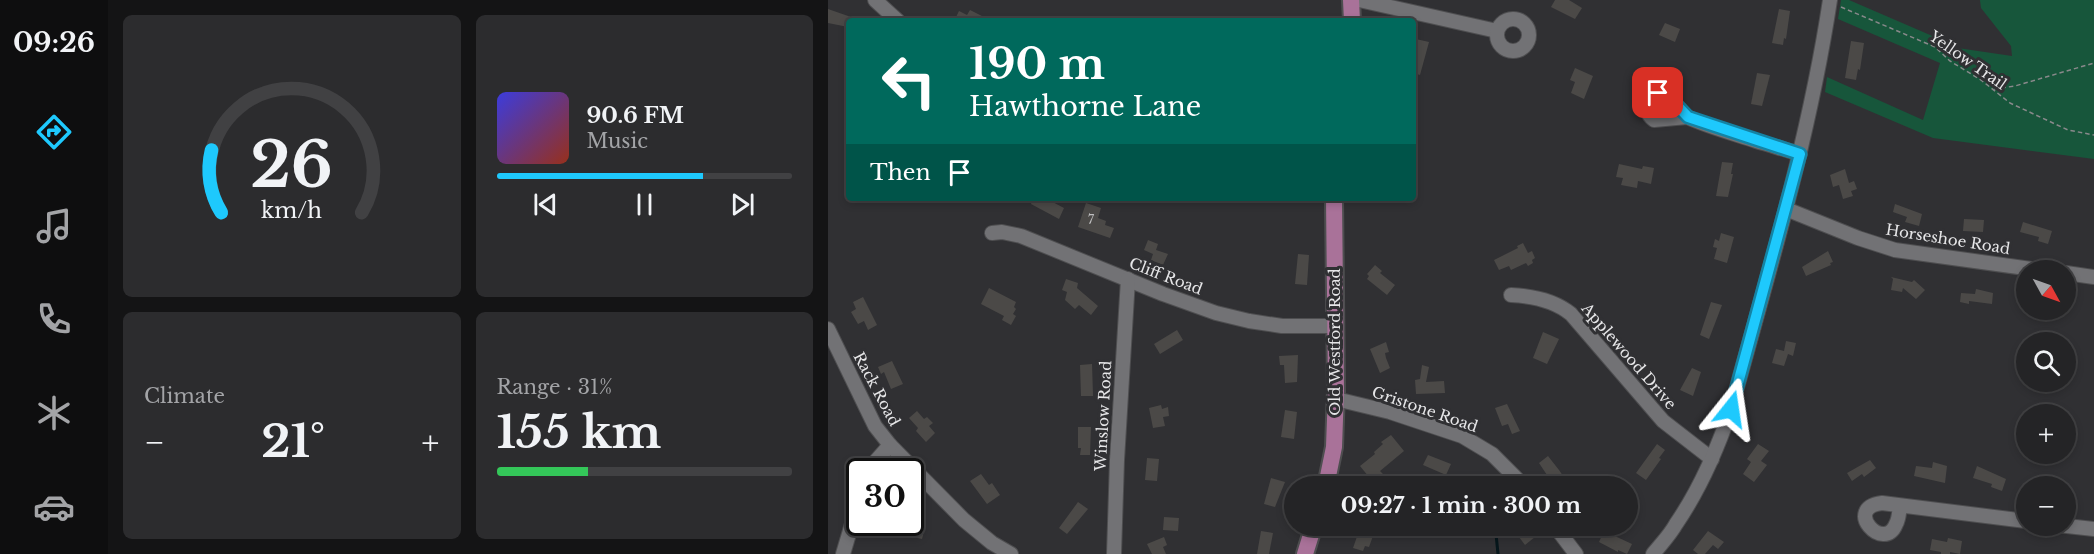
<!DOCTYPE html>
<meta charset="utf-8">
<style>
:root{--surface:#242426;--page:#2c2c2e;--text:#f1f3f6;--muted:#a3a4a7;--line:#414143;--accent:#1ec9fd}
body{margin:0;font-family:"Libre Baskerville",serif;background:var(--page);color:var(--text);height:100vh;display:flex;flex-direction:column;font-size:22px;white-space:nowrap}
*{box-sizing:border-box;margin:0}
p{font-size:20px;color:var(--muted)}
.icon{flex:none;width:33px;height:33px;fill:none;stroke:currentColor;stroke-width:2;stroke-linecap:round;stroke-linejoin:round}
.map{position:relative;flex:1;overflow:hidden}
.side{display:flex;flex-direction:column;gap:15px;padding:15px;background:#141415;width:720px}
.side>*{flex:none}
.guide{position:absolute;left:18px;top:18px;width:570px;height:183px;border-radius:6px;box-shadow:0 3px 9px #0003,0 0 0 2px var(--line);background:#00695c;color:#fff;overflow:hidden}
.needle{width:39px;rotate:130deg}
.buttons{position:absolute;left:1188px;top:260px;display:grid;gap:12px}
.buttons a{display:grid;place-items:center;width:60px;height:60px;border-radius:50%;background:var(--surface);box-shadow:0 3px 9px #0003,0 0 0 2px var(--line);font-size:30px}
.speed{position:absolute;left:18px;top:458px;display:flex;gap:12px;font-size:30px;font-weight:700;text-align:center}
.speed>*{display:grid;place-content:center;width:78px;height:78px;border-radius:50%;background:var(--surface);box-shadow:0 3px 9px #0003,0 0 0 2px var(--line);line-height:1}
.speed .limit{border:3px solid #111;border-radius:9px;background:#fff;color:#111}
.pin{position:absolute;display:grid;place-items:center;width:51px;height:51px;color:#fff;margin:-26px;border-radius:12px;box-shadow:0 3px 9px #0006}
.me{position:absolute;width:66px;margin:-33px;rotate:15deg;stroke-linejoin:round;filter:drop-shadow(0 0 4px #0008)}
.turn{display:flex;align-items:center;gap:21px;height:126px;padding:0 24px;font-size:27px}
.turn .icon{width:78px;height:78px;stroke-width:2.5}
.turn b{display:block;font-size:42px;line-height:51px}
.then{display:flex;align-items:center;height:57px;padding:0 24px;background:#0003;gap:12px;font-size:22px}
.big{font-size:45px;font-weight:700;line-height:1.1}
.side .card{flex:1;display:flex;flex-direction:column;justify-content:center;gap:9px;min-width:0;padding:0 21px;border-radius:9px;background:var(--page)}
.side .dial{align-items:center;gap:0}
.dial svg{height:156px;overflow:visible;fill:none;stroke:var(--line);stroke-width:7;stroke-linecap:round;text-anchor:middle}
.dial text{fill:var(--text);stroke:none}
.song{display:flex;align-items:center;gap:18px}
.cover{width:72px;height:72px;border-radius:9px;background:linear-gradient(135deg,hsl(240 70% 55%),hsl(10 70% 35%))}
.played{height:6px;border-radius:3px;background:linear-gradient(90deg,var(--accent) 70%,var(--line) 70%)}
.keys{display:flex;justify-content:space-around;direction:ltr}
.heat{display:flex;justify-content:space-between;align-items:center;font-size:33px;direction:ltr}
.charge{height:9px;border-radius:4px;background:linear-gradient(90deg,#34c759 31%,var(--line) 0)}
.side .tiles{flex:1;display:grid;gap:15px;grid-template-columns:repeat(2,1fr)}
.trip{position:absolute;left:456px;top:476px;width:354px;height:60px;border-radius:30px;background:var(--surface);box-shadow:0 3px 9px #0003,0 0 0 2px var(--line);font-weight:700;line-height:60px;text-align:center}
main{display:flex;flex:1;min-height:0}
.tabs{display:flex;flex-direction:column;width:108px;justify-content:space-around;align-items:center;background:#0e0e0f;color:var(--muted)}
.tabs .icon{width:42px;height:42px}
.tabs .active{color:var(--accent)}
.tabs b{font-size:27px;color:var(--text)}
.map>svg:first-child{display:block}
.green{fill:#17563b}
.lines{fill:none;stroke-linecap:round;stroke-linejoin:round}
.stream{stroke:#06171c;stroke-width:3}
.building{fill:#4b4947}
.minor-casing{stroke:#4e4e50;stroke-width:16}
.major-casing{stroke:#4e4e50;stroke-width:20}
.path{stroke:#89898b;stroke-width:1.5;stroke-dasharray:4.5 3;stroke-linecap:butt}
.minor{stroke:#727275;stroke-width:14}
.major{stroke:#a97299;stroke-width:16}
.route-casing{stroke:#1483a4;stroke-width:15}
.route{stroke:#1ec9fd;stroke-width:10}
.labels{text-anchor:middle;dominant-baseline:central;stroke-width:6;stroke-linejoin:round;paint-order:stroke}
.number-label{font-size:12px;fill:#bfbfc0}
.street-label{font-size:15px;fill:#e6e6e8;stroke:#303033}
</style>
<main>
<nav class="tabs">
<b>09:26</b>
<svg class="icon active" aria-label="directions" viewBox="0 0 24 24"><path d="M12 3l9 9-9 9-9-9zM9 14v-3h6M13 9l2 2-2 2"/></svg>
<svg class="icon" aria-label="music" viewBox="0 0 24 24"><path d="M9 18V5l10-2v13"/><circle cx="6" cy="18" r="3"/><circle cx="16" cy="16" r="3"/></svg>
<svg class="icon" aria-label="phone" viewBox="0 0 24 24"><path d="M5 4h4l2 5-3 2q2 4 5 5l2-3 5 2v4C11 20 4 13 5 4z"/></svg>
<svg class="icon" aria-label="climate" viewBox="0 0 24 24"><path d="M12 3v18M4 7l16 10M4 17L20 7"/></svg>
<svg class="icon" aria-label="car" viewBox="0 0 24 24"><path d="M5 17H2v-5l4-1 3-4h7l3 4 3 1v5h-3M9 17h6M6 11h13"/><circle cx="7" cy="17" r="2"/><circle cx="17" cy="17" r="2"/></svg>
</nav>
<section class="side">
<div class="tiles">
<div class="card dial"><svg viewBox="0 0 100 80">
<path d="M14 69A42 42 0 1 1 86 69"/>
<path d="M14 69A42 42 0 0 1 9 37" stroke="#1ec9fd"/>
<text x="50" y="56" font-size="32" font-weight="700">26</text>
<text x="50" y="72" font-size="11">km/h</text>
</svg></div>
<div class="card">
<div class="song"><i class="cover"></i><div><b>90.6 FM</b><p>Music</p></div></div>
<div class="played"></div>
<div class="keys"><svg class="icon" aria-label="previous" viewBox="0 0 24 24"><path d="M18 5L8 12l10 7zM5 5v14"/></svg><svg class="icon" aria-label="pause" viewBox="0 0 24 24"><path d="M8 5v14M16 5v14"/></svg><svg class="icon" aria-label="next" viewBox="0 0 24 24"><path d="M6 5l10 7-10 7zM19 5v14"/></svg></div>
</div>
<div class="card"><p>Climate</p>
<div class="heat"><a>−</a><b class="big">21°</b><a>+</a></div>
</div>
<div class="card"><p>Range · 31%</p><b class="big">155 km</b><div class="charge"></div></div>
</div>
</section>
<div class="map">
<svg width="1266" height="554" viewBox="0 0 1266 554">
<rect width="100%" height="100%" fill="#303033"/>
<path class="green" d="M1013,0H1021L1116,41V46L1184,56L1183,46L1153,8L1152,0H1266V159L1105,138L997,92L999,77L1095,120L1112,63L1010,19Z"/>
<g class="lines">
<path class="stream" d="M668,534L670,554"/>
</g>
<g class="building">
<path d="M727,0H741L754,8L747,19L723,7Z"/>
<path d="M0,9L23,17L20,27L0,23Z"/>
<path d="M951,9L962,11L958,39L956,38L955,45L944,43Z"/>
<path d="M142,10L164,21H126L131,11L139,15Z"/>
<path d="M837,23L852,29L847,42L831,35Z"/>
<path d="M588,39L601,42L592,75L585,73V51Z"/>
<path d="M1023,41L1036,43L1032,70L1030,69L1028,80L1017,78Z"/>
<path d="M747,68L765,76L756,99L743,93L747,82L742,80Z"/>
<path d="M929,73L942,75L934,106L923,104Z"/>
<path d="M894,162L905,163L903,174H905L900,197L888,196Z"/>
<path d="M791,164L814,169L815,166L826,168L823,184L810,181L809,188L793,185L795,178L788,177Z"/>
<path d="M1017,169L1021,183L1026,181L1029,189L1023,191L1025,196L1015,199L1011,185L1005,187L1002,175Z"/>
<path d="M205,198H217L236,208L231,219L203,204Z"/>
<path d="M258,203L273,208L270,218L278,221L277,225L286,228L282,238L250,227Z"/>
<path d="M1067,204L1094,214L1091,226L1077,222L1079,217L1065,212Z"/>
<path d="M1136,219L1156,220L1155,232L1135,231Z"/>
<path d="M1195,222L1224,231L1220,244L1210,241L1211,237L1192,232Z"/>
<path d="M893,233L906,237L899,263L886,259L889,248L885,247L887,239L891,241Z"/>
<path d="M320,240L330,244L328,250L340,254L335,265L323,260L325,254L316,250Z"/>
<path d="M695,243L700,253L704,251L707,258L704,260L705,263L700,266L698,263L683,270L681,266L671,270L666,260L690,248L689,246Z"/>
<path d="M1000,251L1005,262L1002,263L1003,265L978,276L974,267Z"/>
<path d="M470,254L481,255L479,285L467,284Z"/>
<path d="M547,265L554,271L552,273L567,285L559,295L539,279L541,276L539,274Z"/>
<path d="M1063,277L1084,282L1086,280L1097,290L1088,299L1075,288L1074,292L1063,290L1065,279Z"/>
<path d="M238,279L250,283L249,288L270,306L263,315L251,305L247,309L237,300L239,292L234,290Z"/>
<path d="M161,288L188,302L186,307L188,309L185,314L188,316L183,325L174,320L176,316L153,304Z"/>
<path d="M1148,289L1165,293L1164,304L1141,301V304L1132,302L1133,293L1147,294Z"/>
<path d="M35,297L49,325L40,330L36,321L30,324L23,312L28,309L25,302Z"/>
<path d="M883,302L894,305L881,339L872,335Z"/>
<path d="M349,330L355,340L332,354L326,344Z"/>
<path d="M715,332L731,339L719,364L705,358Z"/>
<path d="M958,341L968,343L965,356L960,354L956,366L944,363L948,349L956,351Z"/>
<path d="M558,342L561,352L557,353L558,358L562,368L552,373L542,349Z"/>
<path d="M470,355L469,382L457,383L456,365H452L451,356Z"/>
<path d="M64,361L75,384L63,389L56,372L53,374L50,367Z"/>
<path d="M264,364L265,396H253L252,365Z"/>
<path d="M594,365L601,367L598,382L616,381L617,393L588,394L587,380L592,379Z"/>
<path d="M864,368L873,372L865,396L852,390Z"/>
<path d="M679,404L692,431L684,434L680,424L674,426L667,408Z"/>
<path d="M333,405L334,409L340,407L341,416L335,417L337,426L325,428L321,408Z"/>
<path d="M457,410L469,412L466,439L453,437Z"/>
<path d="M89,411L96,419L99,417L105,423L101,426L107,433L98,442L88,431L90,428L81,418Z"/>
<path d="M250,427H263L262,455H252L253,448H250Z"/>
<path d="M563,435L576,451L552,471L555,474L545,482L532,466L547,454L546,452L555,444L553,442Z"/>
<path d="M829,444L837,450L831,458L833,459L818,480L808,473Z"/>
<path d="M930,444L941,451L933,461L939,465L926,482L915,474L923,462L919,459Z"/>
<path d="M600,455L623,464L618,475L595,465Z"/>
<path d="M720,456L731,470L742,486H729L727,483L725,484L711,463Z"/>
<path d="M319,458L331,459L329,481L317,480Z"/>
<path d="M1042,460L1048,468L1036,477L1034,474L1024,481L1019,473Z"/>
<path d="M1105,462L1119,466L1117,483L1086,476L1088,466L1104,468Z"/>
<path d="M1149,466L1178,479L1174,491L1163,487L1164,484L1145,478Z"/>
<path d="M153,474L161,485L164,483L172,495L159,504L142,481Z"/>
<path d="M443,478L457,482L447,507L436,504Z"/>
<path d="M250,502L260,509L239,534L231,528Z"/>
<path d="M336,517L351,518L350,531L335,530Z"/>
<path d="M68,522L97,527L94,539L66,532Z"/>
<path d="M533,525L553,527L550,537L545,536L541,547L537,546L535,551L525,548Z"/>
<path d="M682,525H698L707,537L697,545Z"/>
<path d="M433,531L445,533L441,554H429Z"/>
<path d="M776,531L804,544L799,554L790,550V552L771,542Z"/>
<path d="M880,531L896,542L890,549L885,545L877,554H870L865,550Z"/>
<path d="M336,537L339,545L335,547L338,554H324L319,544Z"/>
<path d="M1120,538L1134,541L1132,554L1122,552V554H1113V552L1102,550L1104,539L1119,542Z"/>
</g>
<g class="lines">
<defs>
<g id="minor">
<path d="M47,0L70,21"/>
<path d="M531,0L669,31"/>
<circle cx="685" cy="35" r="16"/>
<path d="M859,117L826,120C813,111 818,88 835,94C845,97 851,110 858,116C868,123 914,136 928,141C943,145 957,150 972,154"/>
<path d="M958,209L1030,238L1067,250L1211,270"/>
<path d="M164,233L174,232L193,236L335,294L388,313L421,321L454,326H507"/>
<path d="M1238,273L1266,277"/>
<path d="M683,295C705,296 726,300 743,314L835,421L884,459"/>
<path d="M0,329L47,426L62,445L136,520L164,543L183,554"/>
<path d="M508,399L562,412L634,436L664,454L696,486"/>
<path d="M39,471L62,445"/>
<path d="M1072,506C1071,512 1071,519 1068,524C1056,554 1014,508 1054,503L1198,521"/>
<path d="M726,525L748,554"/>
<path d="M1230,525L1266,529"/>
<path d="M15,554L32,497"/>
<path d="M286,554L289,460L300,279"/>
<path d="M825,554C833,544 842,535 848,524C872,489 889,450 903,409C940,274 981,139 1002,0"/>
</g>
<g id="major">
<path d="M523,0L524,21"/>
<path d="M498,486L506,447L508,391L506,198"/>
<path d="M477,554L486,525"/>
</g>
</defs>
<use href="#minor" class="minor-casing"/>
<use href="#major" class="major-casing"/>
<g class="path">
<path d="M1013,7L1107,47L1122,61L1153,80L1182,103L1240,130L1266,135"/>
<path d="M1166,89L1187,86L1266,63"/>
</g>
<use href="#minor" class="minor"/>
<use href="#major" class="major"/>
</g>
<g class="lines">
<defs>
<path id="route" d="M830,93L839,95L860,117L972,154L903,409"/>
</defs>
<use href="#route" class="route-casing"/>
<use href="#route" class="route"/>
</g>
<g class="labels">
<g class="number-label">
<text x="263" y="219">7</text>
</g>
<g class="street-label">
<text transform="translate(1140 60) rotate(35)">Yellow Trail</text>
<text transform="translate(1120 239) rotate(9)">Horseshoe Road</text>
<text transform="translate(338 276) rotate(21)">Cliff Road</text>
<text transform="translate(506 342) rotate(-90)">Old Westford Road</text>
<text transform="translate(801 356) rotate(49)">Applewood Drive</text>
<text transform="translate(49 389) rotate(62)">Rack Road</text>
<text transform="translate(597 409) rotate(19)">Gristone Road</text>
<text transform="translate(275 416) rotate(-87)">Winslow Road</text>
</g>
</g>
</svg>
<div class="buttons">
<a><svg class="needle" viewBox="-14 -14 28 28"><path d="M0-13l5 13h-10z" fill="#e53935"/><path d="M0 13l5-13h-10z" fill="#a3a4a7"/></svg></a>
<a><svg class="icon" aria-label="search" viewBox="0 0 24 24"><circle cx="10" cy="10" r="6"/><path d="M15 15l6 6"/></svg></a>
<a>+</a>
<a>−</a>
</div>
<div class="speed"><div class="limit">30</div></div>
<div class="pin" style="left:830px;top:93px;background:#d93025"><svg class="icon" aria-label="arrive" viewBox="0 0 24 24"><path d="M6 21V4h12l-3 4 3 4H6"/></svg></div>
<svg class="me" style="left:903px;top:409px" viewBox="-20 -20 40 40"><path d="M0-17L14 15 0 8-14 15z" fill="#1ec9fd" stroke="#fff" stroke-width="4"/></svg>
<div class="trip">09:27 · 1 min · 300 m</div>
<div class="guide">
<div class="turn"><svg class="icon" aria-label="left" viewBox="0 0 24 24"><path d="M17 20v-9H6M10 6l-5 5 5 5"/></svg><div><b>190 m</b>Hawthorne Lane</div></div>
<div class="then">Then<svg class="icon" aria-label="arrive" viewBox="0 0 24 24"><path d="M6 21V4h12l-3 4 3 4H6"/></svg></div>
</div>
</div>
</main>
